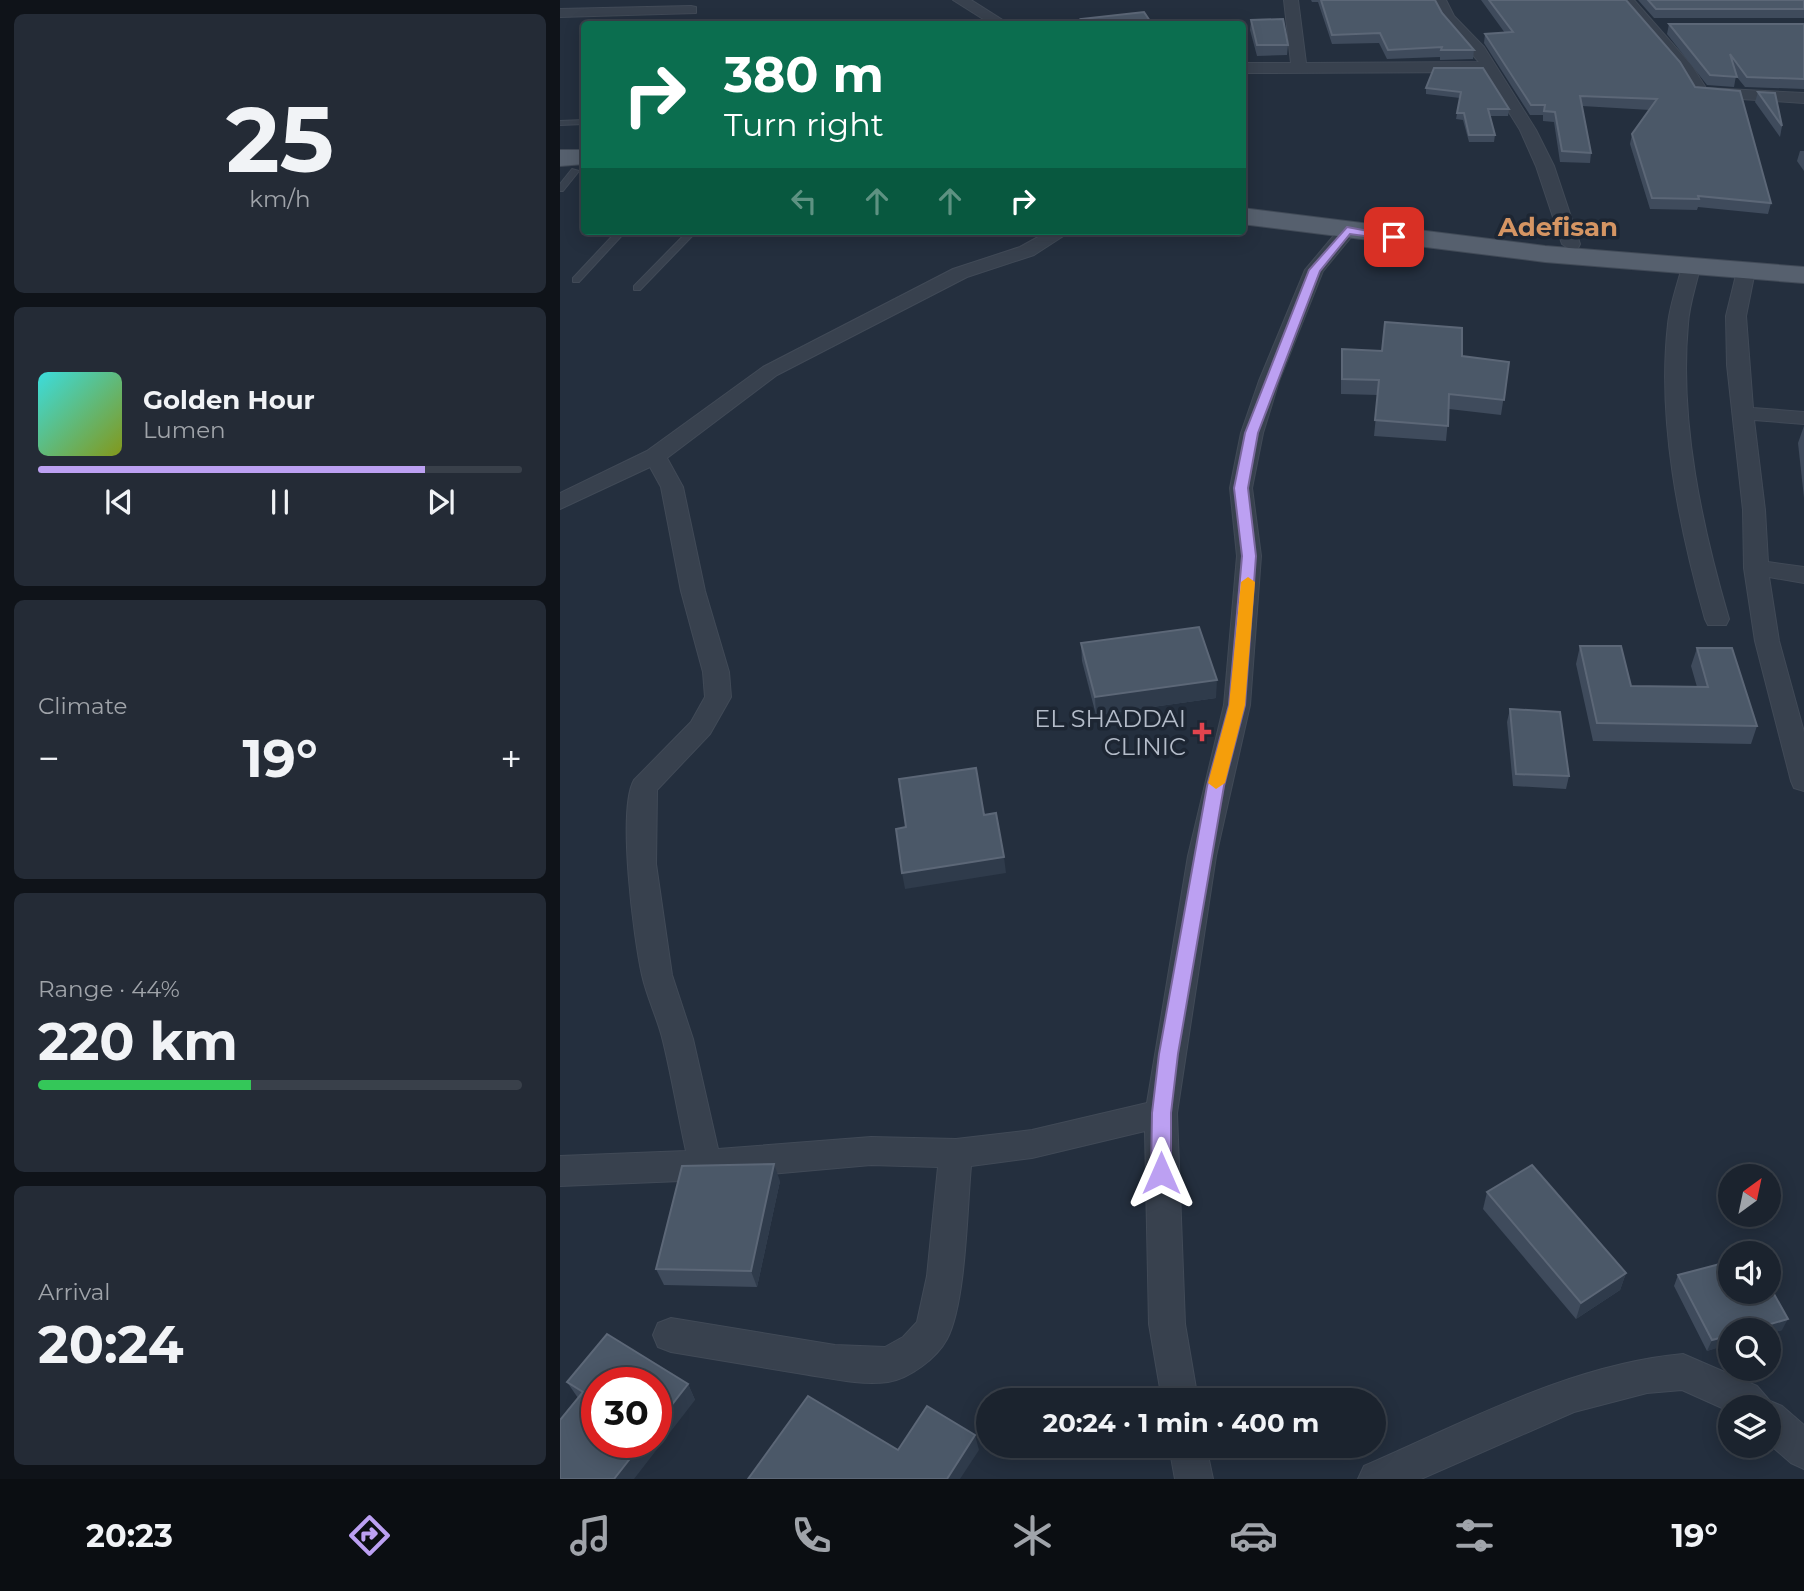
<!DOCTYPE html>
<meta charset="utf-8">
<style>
:root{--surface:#1b232e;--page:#242b36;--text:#f1f3f6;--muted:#a0a4aa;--line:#39404a;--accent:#bca0f2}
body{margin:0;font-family:Montserrat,sans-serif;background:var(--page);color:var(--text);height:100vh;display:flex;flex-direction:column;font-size:26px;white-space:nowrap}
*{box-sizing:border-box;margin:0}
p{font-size:23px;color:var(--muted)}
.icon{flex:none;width:38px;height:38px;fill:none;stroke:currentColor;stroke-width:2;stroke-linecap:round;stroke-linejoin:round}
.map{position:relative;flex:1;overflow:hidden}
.panel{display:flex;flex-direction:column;gap:14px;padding:14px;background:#0f1319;width:560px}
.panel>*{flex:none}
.top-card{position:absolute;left:21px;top:21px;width:665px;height:214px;border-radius:7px;box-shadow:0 4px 18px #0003,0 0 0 2px var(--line);background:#0b6e4f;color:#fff;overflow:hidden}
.needle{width:46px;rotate:33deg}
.buttons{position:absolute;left:1158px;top:1164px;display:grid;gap:14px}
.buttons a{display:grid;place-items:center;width:63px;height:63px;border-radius:50%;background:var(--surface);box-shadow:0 4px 18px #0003,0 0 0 2px var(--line);font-size:35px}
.speed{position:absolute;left:21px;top:1367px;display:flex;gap:14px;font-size:35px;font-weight:700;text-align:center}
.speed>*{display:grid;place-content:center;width:91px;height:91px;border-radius:50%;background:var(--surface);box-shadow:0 4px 18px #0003,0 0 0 2px var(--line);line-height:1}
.speed .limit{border:10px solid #d22;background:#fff;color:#111}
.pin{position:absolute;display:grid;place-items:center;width:60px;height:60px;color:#fff;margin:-30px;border-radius:14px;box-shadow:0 4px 10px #0006}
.me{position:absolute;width:77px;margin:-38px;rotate:0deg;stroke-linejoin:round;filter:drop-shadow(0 0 5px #0008)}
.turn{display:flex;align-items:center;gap:24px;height:147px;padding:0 28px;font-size:32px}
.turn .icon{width:91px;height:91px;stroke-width:2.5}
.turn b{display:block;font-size:49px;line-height:60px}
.lanes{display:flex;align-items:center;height:66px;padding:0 28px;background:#0003;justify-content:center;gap:35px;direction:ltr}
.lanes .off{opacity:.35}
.big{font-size:52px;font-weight:700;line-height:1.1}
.panel .widget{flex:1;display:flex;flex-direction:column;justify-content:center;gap:10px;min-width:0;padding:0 24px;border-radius:10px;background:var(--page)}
.panel .dial{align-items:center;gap:0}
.dial b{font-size:91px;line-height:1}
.song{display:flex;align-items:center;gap:21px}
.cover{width:84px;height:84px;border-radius:10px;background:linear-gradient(135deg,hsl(180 70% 55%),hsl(70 70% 35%))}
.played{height:7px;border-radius:4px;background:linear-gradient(90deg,var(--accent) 80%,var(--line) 80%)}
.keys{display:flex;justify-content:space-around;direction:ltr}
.heat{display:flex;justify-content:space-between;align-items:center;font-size:38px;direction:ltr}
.charge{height:10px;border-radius:5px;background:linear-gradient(90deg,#34c759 44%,var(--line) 0)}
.trip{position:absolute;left:416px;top:1388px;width:410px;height:70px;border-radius:35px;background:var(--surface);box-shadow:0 4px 18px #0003,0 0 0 2px var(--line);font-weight:700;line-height:70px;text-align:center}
.menu{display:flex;height:112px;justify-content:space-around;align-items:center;background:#0b0e12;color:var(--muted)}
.menu .icon{width:49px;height:49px}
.menu .selected{color:var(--accent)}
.menu b{font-size:32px;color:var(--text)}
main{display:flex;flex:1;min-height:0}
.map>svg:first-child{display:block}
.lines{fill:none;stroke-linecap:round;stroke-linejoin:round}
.lane-casing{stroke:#414a57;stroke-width:2}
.street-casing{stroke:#414a57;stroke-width:2}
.primary-casing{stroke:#414a57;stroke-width:2}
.lane{fill:#38414e;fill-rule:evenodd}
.street{fill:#38414e;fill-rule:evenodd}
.primary{fill:#56606e;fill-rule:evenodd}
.wall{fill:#3f4b5c}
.shaded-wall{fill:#2f3b4b}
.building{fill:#4b5868;stroke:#5c6777;stroke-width:2}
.route{fill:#bca0f2;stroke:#7a689d;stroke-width:2}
.slow{fill:#f59e0b}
.health-dot{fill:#e0444e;stroke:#1d2633;stroke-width:2.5}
.labels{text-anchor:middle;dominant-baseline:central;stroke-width:7;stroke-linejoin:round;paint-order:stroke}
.poi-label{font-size:24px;fill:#b4bcc9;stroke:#1d2633;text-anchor:end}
.far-district-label{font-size:26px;font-weight:bold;fill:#d59563;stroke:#1d2633}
</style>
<main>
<section class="panel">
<div class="widget dial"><b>25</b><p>km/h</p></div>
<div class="widget">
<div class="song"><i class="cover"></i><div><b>Golden Hour</b><p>Lumen</p></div></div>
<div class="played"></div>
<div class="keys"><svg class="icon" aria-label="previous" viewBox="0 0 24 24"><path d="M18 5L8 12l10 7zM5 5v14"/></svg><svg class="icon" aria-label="pause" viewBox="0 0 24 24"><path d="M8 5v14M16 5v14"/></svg><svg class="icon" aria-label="next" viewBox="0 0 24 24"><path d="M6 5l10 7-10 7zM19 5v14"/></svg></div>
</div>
<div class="widget"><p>Climate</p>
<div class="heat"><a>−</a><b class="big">19°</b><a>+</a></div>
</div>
<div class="widget"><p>Range · 44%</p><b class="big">220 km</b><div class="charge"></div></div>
<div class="widget"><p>Arrival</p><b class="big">20:24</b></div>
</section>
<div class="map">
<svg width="1244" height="1479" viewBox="0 0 1244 1479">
<rect width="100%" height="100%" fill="#242f3e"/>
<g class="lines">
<defs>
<g id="lane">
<path d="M24,120V124L0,125V121Z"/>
<path d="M12,169L19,171L3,191H0V184Z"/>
<path d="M57,231H66L19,282H13V278Z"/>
<path d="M128,231H137L80,290H74V286Z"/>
</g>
<g id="street">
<path d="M393,0H411L449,24H431Z"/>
<path d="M724,0H738L746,63L919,62L883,21L872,0H886L894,16L924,47L976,130L994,166L1020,244L1018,248L1011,250L1002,244L976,166L960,130L924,72L682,73V63H731Z"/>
<path d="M1059,0H1074L1132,66L1146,88L1244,93V103L1135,96L1120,71Z"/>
<path d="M131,6L136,7V13L0,17V9Z"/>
<path d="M787,226L796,231L763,271L719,381L703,433L692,488L701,556L690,705L656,856L617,1113L625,1324L638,1400H602L589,1324L585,1131L472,1158L411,1166C407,1209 406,1303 387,1339C377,1358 349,1379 328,1382C301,1386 269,1378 243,1374C199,1367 155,1359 111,1352L98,1347L93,1335L98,1323L111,1318L275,1345L325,1347L343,1337L357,1322L367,1276L378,1167L311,1165L145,1180L0,1186V1156L126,1151C118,1115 112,1078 103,1041C98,1019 87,998 82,975C74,939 57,810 74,780L131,722L145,697L143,672L121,591L101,487L90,467L0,509V493L87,451L203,367L393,269L460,247L489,231H511L474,255L407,277L217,375L107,458L123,487L145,591L169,672L171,697L150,734L97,790L96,864L112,975L133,1039L158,1149L311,1137L396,1139L472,1130L587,1103L628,856L664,705L677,556L670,488L681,433L699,381L745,270L781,227Z"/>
<path d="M1131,261L1140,267C1136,286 1129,305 1128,324C1119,421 1142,527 1169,619L1166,625H1148L1145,619C1119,527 1097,420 1108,324C1110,305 1117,286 1122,267Z"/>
<path d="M1186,265L1195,271L1186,316L1193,408L1244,412V424L1194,420L1205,510L1208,562L1244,567V583L1209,577L1219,641L1244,732V791L1234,788L1231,781L1195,641L1184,568L1183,510L1167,365L1166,316L1177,271Z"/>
<path d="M1123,1354L1197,1386L1210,1401L1222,1406L1244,1425V1469L1231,1463L1209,1444V1407H1171V1412L1122,1390L1087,1393L1014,1412L861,1479H798L804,1466C906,1422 1011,1364 1123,1354Z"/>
<path d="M609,1446H646L653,1479H615Z"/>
</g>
<g id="primary">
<path d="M0,150H24V164L0,166Z"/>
<path d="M682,208L985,246L1244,267V283L985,262L682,224Z"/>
</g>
</defs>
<use href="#lane" class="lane-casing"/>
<use href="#street" class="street-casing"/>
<use href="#primary" class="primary-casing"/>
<use href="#lane" class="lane"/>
<use href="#street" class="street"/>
<use href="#primary" class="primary"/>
</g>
<g class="wall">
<path d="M751,0H875L882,13L914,50L913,59L880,60V57L827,59L819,43L772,44L758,2H752Z"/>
<path d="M921,0H1066L1135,87L1211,203L1208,214L1138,207L1137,210L1090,209L1070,144L1072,134L1090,110L1022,106L1031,153L1030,163L1000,162L994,122L983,121V115H970L924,43L925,34L945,33Z"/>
<path d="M1078,0H1244V18H1094Z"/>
<path d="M691,20L728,45L727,55L697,56L690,30Z"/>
<path d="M1109,24H1244V89L1185,87L1176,76L1174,87L1147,85L1107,34Z"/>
<path d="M874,68L949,109L948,116H930L935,135L934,142H909L903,120L896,119L900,98L866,94V88Z"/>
<path d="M1198,92L1222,126L1220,137L1195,102Z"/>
<path d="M1240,151H1244V171L1237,161Z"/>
<path d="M782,349L902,356L949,362L941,415L889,409L886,441L814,436L818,395L781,394V364Z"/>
<path d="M1244,426V498L1238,443Z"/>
<path d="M521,643L656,698L536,715L522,661Z"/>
<path d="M1020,646L1071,686L1137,687L1131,666L1137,648L1197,726L1191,744L1033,741L1016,664Z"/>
<path d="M950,709L1009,776L1006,789L953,786L947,722Z"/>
<path d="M220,1181L197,1287L104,1285L96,1269Z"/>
<path d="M927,1192L1066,1273L1060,1290L1016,1319L923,1209Z"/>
<path d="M1118,1275L1222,1330L1209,1334V1330L1147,1351L1114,1286Z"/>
<path d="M7,1382L128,1384L135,1400L18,1398Z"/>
</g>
<g class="shaded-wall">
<path d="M657,680L656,698L536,715L535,697Z"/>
<path d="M444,857L446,873L345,889L342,873Z"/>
<path d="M214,1164L220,1181L197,1287L191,1271Z"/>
<path d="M1066,1273L1060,1290L1016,1319L1021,1303Z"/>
<path d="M1228,1319L1222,1330L1209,1334V1330H1190Z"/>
<path d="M1171,1335V1344L1147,1351L1152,1340Z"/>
<path d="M128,1384L135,1400L74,1479H54L83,1442H96V1425Z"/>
<path d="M415,1435L419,1450L400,1479H387Z"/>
</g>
<g class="building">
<path d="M761,0H875L882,13L914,50H881L882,47L828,50L820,33L772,35Z"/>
<path d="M929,0H1066L1120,62L1135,87L1180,91L1211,203L1138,196L1139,199L1092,198L1072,134L1097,99L1020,96L1031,153L1002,151L995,112L984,111L985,105H971L925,34L953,32Z"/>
<path d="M1088,0H1244V9H1096Z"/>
<path d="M584,12L592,24H525L521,19Z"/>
<path d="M723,19L728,45H697L691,20Z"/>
<path d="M1109,24H1244V79L1187,77L1170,54L1177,77L1150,75Z"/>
<path d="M874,68H923L949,109H928L935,135H909L904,113H897L901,92L866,88Z"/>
<path d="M1198,92L1215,93L1222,126Z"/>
<path d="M825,322L902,328V356L949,362L944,400L889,394L888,426L815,420L819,380L782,379V349L822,351Z"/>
<path d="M639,627L657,680L535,697L521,643Z"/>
<path d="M1020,646H1061L1071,686L1148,687L1137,648H1172L1197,726L1037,723Z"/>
<path d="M950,709L1000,712L1009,776L956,774Z"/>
<path d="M416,768L424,815L436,813L444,857L342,873L336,829L346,827L339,779Z"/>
<path d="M214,1164L191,1271L96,1269L122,1166Z"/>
<path d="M972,1165L1066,1273L1021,1303L927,1192Z"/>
<path d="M1171,1261V1292H1209V1285L1228,1319L1190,1330H1171V1335L1152,1340L1118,1275Z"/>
<path d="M47,1334L128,1384L96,1425V1382H37V1442H83L54,1479H0V1420L23,1392L7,1382Z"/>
<path d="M248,1396L338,1450L367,1406L415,1435L387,1479H188Z"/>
</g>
<path class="route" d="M787,227L840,237L834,240L790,234L760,271L698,433L688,488L696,556L685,705L664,786L618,1054L611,1113V1173L609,1179L601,1182L594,1179L591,1173L592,1113L599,1054L647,786L669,705L682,556L674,488L685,433L749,270Z"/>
<path class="slow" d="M688,577L695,582L685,705L665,783L656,789L648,783L669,705L681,582Z"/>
<path class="health-dot" d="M638.5 721.5h7v7h7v7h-7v7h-7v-7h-7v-7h7z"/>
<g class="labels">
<g class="poi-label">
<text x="626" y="718">EL SHADDAI<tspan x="626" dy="28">CLINIC</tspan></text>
</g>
<g class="far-district-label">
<text x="998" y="227">Adefisan</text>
</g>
</g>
</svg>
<div class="buttons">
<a><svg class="needle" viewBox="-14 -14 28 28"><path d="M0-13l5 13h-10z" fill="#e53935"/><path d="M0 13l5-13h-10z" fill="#a0a4aa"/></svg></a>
<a><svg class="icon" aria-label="sound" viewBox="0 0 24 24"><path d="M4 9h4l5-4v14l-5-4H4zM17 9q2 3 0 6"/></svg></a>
<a><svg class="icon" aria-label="search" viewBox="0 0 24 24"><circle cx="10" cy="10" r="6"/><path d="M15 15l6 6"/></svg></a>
<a><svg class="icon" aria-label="layers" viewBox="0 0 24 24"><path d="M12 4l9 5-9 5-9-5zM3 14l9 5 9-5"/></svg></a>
</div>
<div class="speed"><div class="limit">30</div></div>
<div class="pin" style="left:834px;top:237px;background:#d93025"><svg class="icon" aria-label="arrive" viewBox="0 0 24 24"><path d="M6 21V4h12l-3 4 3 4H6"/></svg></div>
<svg class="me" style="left:601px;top:1173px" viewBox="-20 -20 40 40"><path d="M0-17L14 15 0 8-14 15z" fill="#bca0f2" stroke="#fff" stroke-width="4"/></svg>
<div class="trip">20:24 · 1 min · 400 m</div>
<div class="top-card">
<div class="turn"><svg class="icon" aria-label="right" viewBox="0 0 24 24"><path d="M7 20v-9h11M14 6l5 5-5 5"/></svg><div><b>380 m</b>Turn right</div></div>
<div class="lanes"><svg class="icon off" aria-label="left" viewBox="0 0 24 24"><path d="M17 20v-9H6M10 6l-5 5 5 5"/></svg><svg class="icon off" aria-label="ahead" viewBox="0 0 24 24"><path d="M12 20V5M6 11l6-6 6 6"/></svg><svg class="icon off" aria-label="ahead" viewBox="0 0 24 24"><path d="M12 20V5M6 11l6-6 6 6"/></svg><svg class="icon" aria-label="right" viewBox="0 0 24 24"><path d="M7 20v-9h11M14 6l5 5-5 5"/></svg></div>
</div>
</div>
</main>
<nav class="menu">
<b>20:23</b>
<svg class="icon selected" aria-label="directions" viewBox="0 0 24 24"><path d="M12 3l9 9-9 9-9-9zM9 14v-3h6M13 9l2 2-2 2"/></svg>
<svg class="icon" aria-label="music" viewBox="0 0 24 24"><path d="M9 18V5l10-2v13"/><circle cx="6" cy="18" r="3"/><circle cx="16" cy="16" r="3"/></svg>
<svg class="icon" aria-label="phone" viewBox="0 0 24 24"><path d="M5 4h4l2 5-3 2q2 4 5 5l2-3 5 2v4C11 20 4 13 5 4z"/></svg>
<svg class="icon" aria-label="climate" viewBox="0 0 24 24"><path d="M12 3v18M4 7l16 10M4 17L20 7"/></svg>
<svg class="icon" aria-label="car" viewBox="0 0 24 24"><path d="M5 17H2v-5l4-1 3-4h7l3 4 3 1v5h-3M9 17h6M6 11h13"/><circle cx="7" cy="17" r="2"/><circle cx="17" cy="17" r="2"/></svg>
<svg class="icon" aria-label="filters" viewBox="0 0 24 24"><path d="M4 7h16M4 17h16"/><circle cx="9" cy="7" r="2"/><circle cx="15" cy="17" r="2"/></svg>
<b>19°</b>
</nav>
